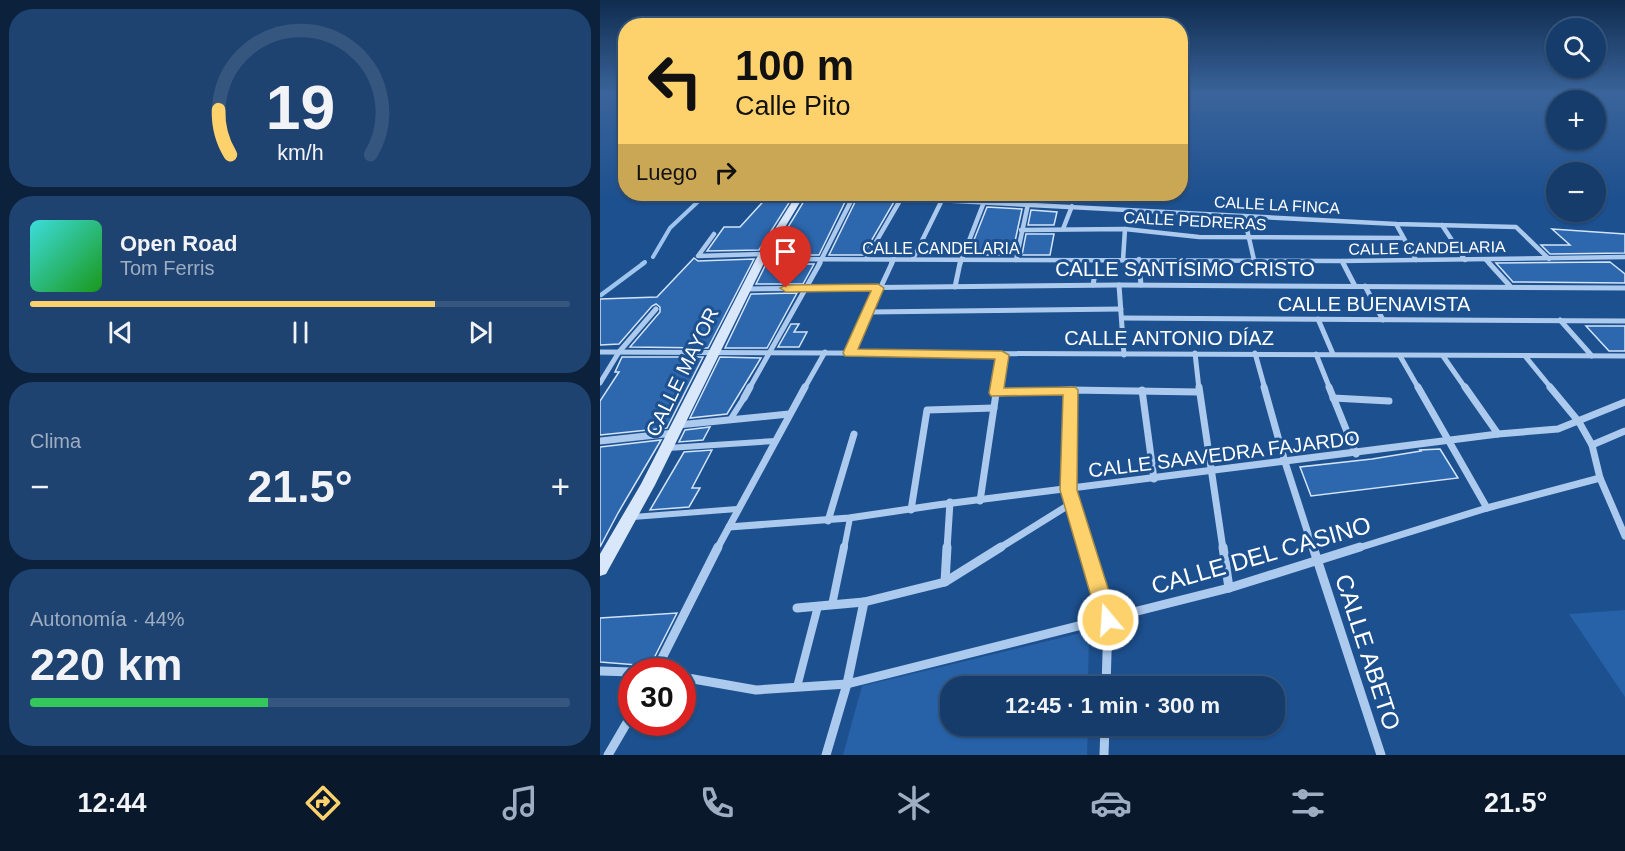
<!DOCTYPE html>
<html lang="es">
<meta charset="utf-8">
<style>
:root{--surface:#163c6b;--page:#1f4371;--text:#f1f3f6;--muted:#9eadc1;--line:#35567e;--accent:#fdd16b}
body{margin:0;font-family:Arial,sans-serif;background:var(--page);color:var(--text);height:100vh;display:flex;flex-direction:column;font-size:22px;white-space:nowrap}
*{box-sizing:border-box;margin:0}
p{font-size:20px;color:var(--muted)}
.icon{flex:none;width:33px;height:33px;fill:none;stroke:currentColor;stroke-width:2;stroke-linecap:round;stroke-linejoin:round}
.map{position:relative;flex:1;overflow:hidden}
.details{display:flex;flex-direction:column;gap:9px;padding:9px;background:#0c213b;width:600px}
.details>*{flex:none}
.top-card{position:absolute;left:18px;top:18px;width:570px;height:183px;border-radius:24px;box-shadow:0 2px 4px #0004,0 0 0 2px var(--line);background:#fdd16b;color:#111;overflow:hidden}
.controls{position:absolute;left:946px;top:18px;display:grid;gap:12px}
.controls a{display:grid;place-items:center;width:60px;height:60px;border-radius:50%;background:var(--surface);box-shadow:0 2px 4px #0004,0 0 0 2px var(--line);font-size:30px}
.speed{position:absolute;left:18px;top:658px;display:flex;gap:12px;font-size:30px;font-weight:700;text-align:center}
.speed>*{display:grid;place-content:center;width:78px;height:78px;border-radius:50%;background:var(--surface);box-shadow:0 2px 4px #0004,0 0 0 2px var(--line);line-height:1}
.speed .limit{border:9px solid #d22;background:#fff;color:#111}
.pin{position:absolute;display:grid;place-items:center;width:51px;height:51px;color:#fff;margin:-62px -26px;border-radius:50% 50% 50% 0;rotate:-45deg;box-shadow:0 0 6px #0007}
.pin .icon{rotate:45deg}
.me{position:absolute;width:66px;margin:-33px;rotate:342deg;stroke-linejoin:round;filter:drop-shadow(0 0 4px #0008)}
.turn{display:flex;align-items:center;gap:21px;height:126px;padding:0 18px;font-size:27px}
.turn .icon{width:78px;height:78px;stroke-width:2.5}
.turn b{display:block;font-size:42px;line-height:51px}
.then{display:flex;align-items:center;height:57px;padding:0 18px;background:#0003;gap:12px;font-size:22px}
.big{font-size:45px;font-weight:800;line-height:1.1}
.details .widget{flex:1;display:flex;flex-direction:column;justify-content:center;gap:9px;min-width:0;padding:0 21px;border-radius:24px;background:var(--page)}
.details .dial{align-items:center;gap:0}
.dial svg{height:156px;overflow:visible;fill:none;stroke:var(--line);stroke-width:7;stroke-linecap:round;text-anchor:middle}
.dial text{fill:var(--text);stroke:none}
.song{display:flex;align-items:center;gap:18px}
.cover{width:72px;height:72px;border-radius:9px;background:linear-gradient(135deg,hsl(180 70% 55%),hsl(120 70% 35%))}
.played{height:6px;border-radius:3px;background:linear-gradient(90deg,var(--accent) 75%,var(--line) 75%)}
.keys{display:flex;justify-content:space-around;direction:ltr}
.heat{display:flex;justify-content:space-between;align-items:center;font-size:33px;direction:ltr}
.charge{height:9px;border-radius:4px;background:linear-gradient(90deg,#34c759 44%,var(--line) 0)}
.trip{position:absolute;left:340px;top:676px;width:345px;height:60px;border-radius:24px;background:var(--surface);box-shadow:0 2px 4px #0004,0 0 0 2px var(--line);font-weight:800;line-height:60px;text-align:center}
.menu{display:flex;height:96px;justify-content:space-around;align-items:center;background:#09182b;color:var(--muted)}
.menu .icon{width:42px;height:42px}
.menu .on{color:var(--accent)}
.menu b{font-size:27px;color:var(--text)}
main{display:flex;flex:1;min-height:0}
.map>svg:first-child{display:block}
.green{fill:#2762a8}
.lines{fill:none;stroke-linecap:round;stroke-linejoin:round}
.stream-far1{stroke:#9fc5ef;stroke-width:4}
.stream{stroke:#9fc5ef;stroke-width:4.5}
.building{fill:#2d67ad;stroke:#d2e4fa;stroke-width:1.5}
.pedestrian-far1{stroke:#accaed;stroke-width:6}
.pedestrian{stroke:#accaed;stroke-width:8}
.minor-far3{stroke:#accaed;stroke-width:4.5}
.minor-far2{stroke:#accaed;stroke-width:5}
.minor-far1{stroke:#accaed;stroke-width:7}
.minor{stroke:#accaed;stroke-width:9}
.secondary{fill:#d9e7fa;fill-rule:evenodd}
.route{fill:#fdd16b;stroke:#a48846;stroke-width:1.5}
.labels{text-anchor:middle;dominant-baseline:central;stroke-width:6;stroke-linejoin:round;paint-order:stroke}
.far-street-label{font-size:16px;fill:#fff;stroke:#1d508f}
.street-label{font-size:20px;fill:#fff;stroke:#1d508f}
.near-street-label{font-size:24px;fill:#fff;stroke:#1d508f}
</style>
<main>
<section class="details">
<div class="widget dial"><svg viewBox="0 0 100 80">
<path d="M14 69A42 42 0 1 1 86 69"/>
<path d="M14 69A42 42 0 0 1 8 46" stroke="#fdd16b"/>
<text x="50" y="56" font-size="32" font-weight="700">19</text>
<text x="50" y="72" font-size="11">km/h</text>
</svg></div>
<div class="widget">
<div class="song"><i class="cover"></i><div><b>Open Road</b><p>Tom Ferris</p></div></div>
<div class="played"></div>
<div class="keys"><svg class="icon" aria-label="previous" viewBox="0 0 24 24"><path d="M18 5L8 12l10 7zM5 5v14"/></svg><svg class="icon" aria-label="pause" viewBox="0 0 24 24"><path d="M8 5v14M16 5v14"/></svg><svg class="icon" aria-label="next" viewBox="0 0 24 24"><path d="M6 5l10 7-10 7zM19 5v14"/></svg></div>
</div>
<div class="widget"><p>Clima</p>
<div class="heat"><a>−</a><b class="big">21.5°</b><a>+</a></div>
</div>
<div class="widget"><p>Autonomía · 44%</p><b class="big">220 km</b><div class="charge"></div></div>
</section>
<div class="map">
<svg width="1025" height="755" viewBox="0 0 1025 755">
<rect width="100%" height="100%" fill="#1d508f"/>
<g class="green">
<path d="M1025,610V697L969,614Z"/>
<path d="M489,631L488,687H351V726H488L487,755H243L262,686Z"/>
</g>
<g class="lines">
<g class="stream-far1">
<path d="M53,257L70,228L106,194"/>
<path d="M42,264L45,262"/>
</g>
<path class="stream" d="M1,295L44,263"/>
</g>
<g class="building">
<path d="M170,194L194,195L159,250L107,251L124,227H140Z"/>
<path d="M207,196L246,200L219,255H171Z"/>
<path d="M256,200L294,202L263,255H229Z"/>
<path d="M387,207L422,209L412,255H368Z"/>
<path d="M431,210L457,212L454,225H428Z"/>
<path d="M952,229L1025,234V253L950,254L941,245H970Z"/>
<path d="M426,234H454L450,255H422Z"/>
<path d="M94,258L98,261L154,259L108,348L30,347L60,312V307L56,304L52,306L19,344L0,345V299L57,297Z"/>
<path d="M1010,262L1025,274V283L913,282L896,263Z"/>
<path d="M166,264H214L203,284H156Z"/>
<path d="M197,293L167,348H125L151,294Z"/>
<path d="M191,324H199L194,332H207L199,347H178Z"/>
<path d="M986,326H1025V351H1009Z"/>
<path d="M22,357H103L67,428L0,435V401L19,372H15Z"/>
<path d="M120,357L161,358L127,414L90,418Z"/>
<path d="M110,427L103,440L79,442L85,430Z"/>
<path d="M61,440L18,513L0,547V447Z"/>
<path d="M840,449L858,478L711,496L700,467L772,459L821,451L820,450Z"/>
<path d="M112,450L92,488H100L89,507L50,510L84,452Z"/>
<path d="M77,613L50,666L0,662V618Z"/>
</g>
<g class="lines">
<g class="pedestrian-far1">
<path d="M130,420L144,398"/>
<path d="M68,448L175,441"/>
<path d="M33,517L137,509"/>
<path d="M244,549L250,518"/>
</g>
<g class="pedestrian">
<path d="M232,605L244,547"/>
<path d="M197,687L218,606"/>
</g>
<g class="minor-far3">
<path d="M220,194L796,224L916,227L949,259"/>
<path d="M644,216L654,260"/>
<path d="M796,224L816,260"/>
<path d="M842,225L865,260"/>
<path d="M463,229L472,206"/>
<path d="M421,230L525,229L599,237L803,238"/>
<path d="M114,234L98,256L164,254"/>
<path d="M161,259L742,261L1025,257"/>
<path d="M266,259L302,197"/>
<path d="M313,259L342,200"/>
<path d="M539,259V264"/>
<path d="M416,260L428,204"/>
<path d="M523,260L525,229"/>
<path d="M886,260L890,264"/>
<path d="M742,261L744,264"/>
<path d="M219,264L254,195"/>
<path d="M291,264L294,259"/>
<path d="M360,264L384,202"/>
<path d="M496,264L497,261"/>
</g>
<g class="minor-far2">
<path d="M539,263L541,285"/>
<path d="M743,263L755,286"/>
<path d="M889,263L910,286"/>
<path d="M493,285L497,263"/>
<path d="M519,285L524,355"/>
<path d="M765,286L783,320"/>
<path d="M355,287L360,263"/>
<path d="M146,289L519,285L1025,288"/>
<path d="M269,312L521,309"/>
<path d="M522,318L1025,321"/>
<path d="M718,319L733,354"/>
<path d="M960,320L992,356"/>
<path d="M0,352L1025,356"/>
<path d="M250,353L292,263"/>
<path d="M595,353L599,389"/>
<path d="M655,353L665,389"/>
<path d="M716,354L730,389"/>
<path d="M800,356L819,389"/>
<path d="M843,356L866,389"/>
<path d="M925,356L952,389"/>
<path d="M0,383L19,352L56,309"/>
<path d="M149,389L220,263"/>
<path d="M204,389L225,352"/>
<path d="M397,389L402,355"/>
</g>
<g class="minor-far1">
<path d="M599,387L623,549"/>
<path d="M664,387L685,462L713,549"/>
<path d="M729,387L756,454"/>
<path d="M818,387L887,508"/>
<path d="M865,387L898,434"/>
<path d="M950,387L979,422L992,445L1000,478L1025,536"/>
<path d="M470,390L469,490L487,549"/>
<path d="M542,390L554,479"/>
<path d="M396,393L470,390L599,392"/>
<path d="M144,398L150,387"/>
<path d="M733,398L789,401"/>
<path d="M78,425L189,414"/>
<path d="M0,441L74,433"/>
<path d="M992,445L1025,431"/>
<path d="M380,501L397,387"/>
<path d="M311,510L327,410L394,408"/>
<path d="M228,521L254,434"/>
<path d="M129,527L249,518L337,505L898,434L958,429L1025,402"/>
<path d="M117,549L205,387"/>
<path d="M347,549L350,502"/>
<path d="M398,549L472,503"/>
<path d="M755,549L887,508L1000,478"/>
</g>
<g class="minor">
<path d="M486,547L508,620L506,687"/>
<path d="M623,547L629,588"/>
<path d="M713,547L781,755"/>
<path d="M345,582L347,547"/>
<path d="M197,608L264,602L345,582L401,547"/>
<path d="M0,671L32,672"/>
<path d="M55,672L118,547"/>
<path d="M82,677L156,690L247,684L629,588L760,547"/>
<path d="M8,755L32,714"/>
<path d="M226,755L247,684L264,602"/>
<path d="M504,755L505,726"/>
</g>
<path class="secondary" d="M197,194H205L166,259L55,485L6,574L0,576V554L41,484L156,259Z"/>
</g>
<linearGradient id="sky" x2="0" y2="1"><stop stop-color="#102c4f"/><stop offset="0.47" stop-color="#3a649b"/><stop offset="1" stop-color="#3a649b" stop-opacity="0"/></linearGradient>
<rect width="1025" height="199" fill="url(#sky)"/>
<path class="route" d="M278,284L284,288L258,349L402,351L409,355L404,388L475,387L478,390L477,490L518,620L515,627L508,629L501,627L498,620L460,490L463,395L391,396L389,393L395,359L245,356L243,353L271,291L186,292L180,288L186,285Z"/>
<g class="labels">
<g class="far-street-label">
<text transform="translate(677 205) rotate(3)">CALLE LA FINCA</text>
<text transform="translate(595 221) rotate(3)">CALLE PEDRERAS</text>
<text x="341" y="248">CALLE CANDELARIA</text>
<text transform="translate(827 248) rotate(-1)">CALLE CANDELARIA</text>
</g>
<g class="street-label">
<text x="585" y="269">CALLE SANTÍSIMO CRISTO</text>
<text x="774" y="304">CALLE BUENAVISTA</text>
<text x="569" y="338">CALLE ANTONIO DÍAZ</text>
<text transform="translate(82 372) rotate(-64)">CALLE MAYOR</text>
<text transform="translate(624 454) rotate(-7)">CALLE SAAVEDRA FAJARDO</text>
</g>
<g class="near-street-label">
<text transform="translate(661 555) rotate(-16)">CALLE DEL CASINO</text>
<text transform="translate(768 652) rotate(72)">CALLE ABETO</text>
</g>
</g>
</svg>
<div class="controls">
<a><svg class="icon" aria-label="search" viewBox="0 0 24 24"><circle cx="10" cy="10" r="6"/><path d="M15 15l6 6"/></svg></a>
<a>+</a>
<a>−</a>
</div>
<div class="speed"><div class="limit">30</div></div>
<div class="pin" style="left:186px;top:288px;background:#d93025"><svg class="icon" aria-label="arrive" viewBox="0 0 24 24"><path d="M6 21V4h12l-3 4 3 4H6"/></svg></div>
<svg class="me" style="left:508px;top:620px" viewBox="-20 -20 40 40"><circle r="17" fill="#fdd16b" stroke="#fff" stroke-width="3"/><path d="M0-11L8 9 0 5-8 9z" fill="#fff"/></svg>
<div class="trip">12:45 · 1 min · 300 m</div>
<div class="top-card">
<div class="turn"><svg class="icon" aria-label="left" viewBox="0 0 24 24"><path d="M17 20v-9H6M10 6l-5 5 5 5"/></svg><div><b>100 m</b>Calle Pito</div></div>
<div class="then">Luego<svg class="icon" aria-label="right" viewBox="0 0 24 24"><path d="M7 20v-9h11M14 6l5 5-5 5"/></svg></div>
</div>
</div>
</main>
<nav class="menu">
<b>12:44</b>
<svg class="icon on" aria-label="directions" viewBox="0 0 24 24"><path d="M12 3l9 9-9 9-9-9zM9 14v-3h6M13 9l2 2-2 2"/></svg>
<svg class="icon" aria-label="music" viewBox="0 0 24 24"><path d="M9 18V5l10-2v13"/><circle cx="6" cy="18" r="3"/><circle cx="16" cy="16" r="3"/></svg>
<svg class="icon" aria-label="phone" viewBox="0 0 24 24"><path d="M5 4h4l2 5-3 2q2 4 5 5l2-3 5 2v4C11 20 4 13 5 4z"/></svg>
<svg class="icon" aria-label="climate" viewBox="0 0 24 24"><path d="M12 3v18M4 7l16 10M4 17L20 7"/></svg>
<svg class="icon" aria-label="car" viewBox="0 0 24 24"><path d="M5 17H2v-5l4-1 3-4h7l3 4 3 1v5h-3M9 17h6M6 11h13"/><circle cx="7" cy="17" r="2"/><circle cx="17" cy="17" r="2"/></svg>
<svg class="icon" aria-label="filters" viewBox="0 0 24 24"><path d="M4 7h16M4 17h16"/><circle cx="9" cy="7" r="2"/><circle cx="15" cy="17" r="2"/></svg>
<b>21.5°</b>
</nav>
